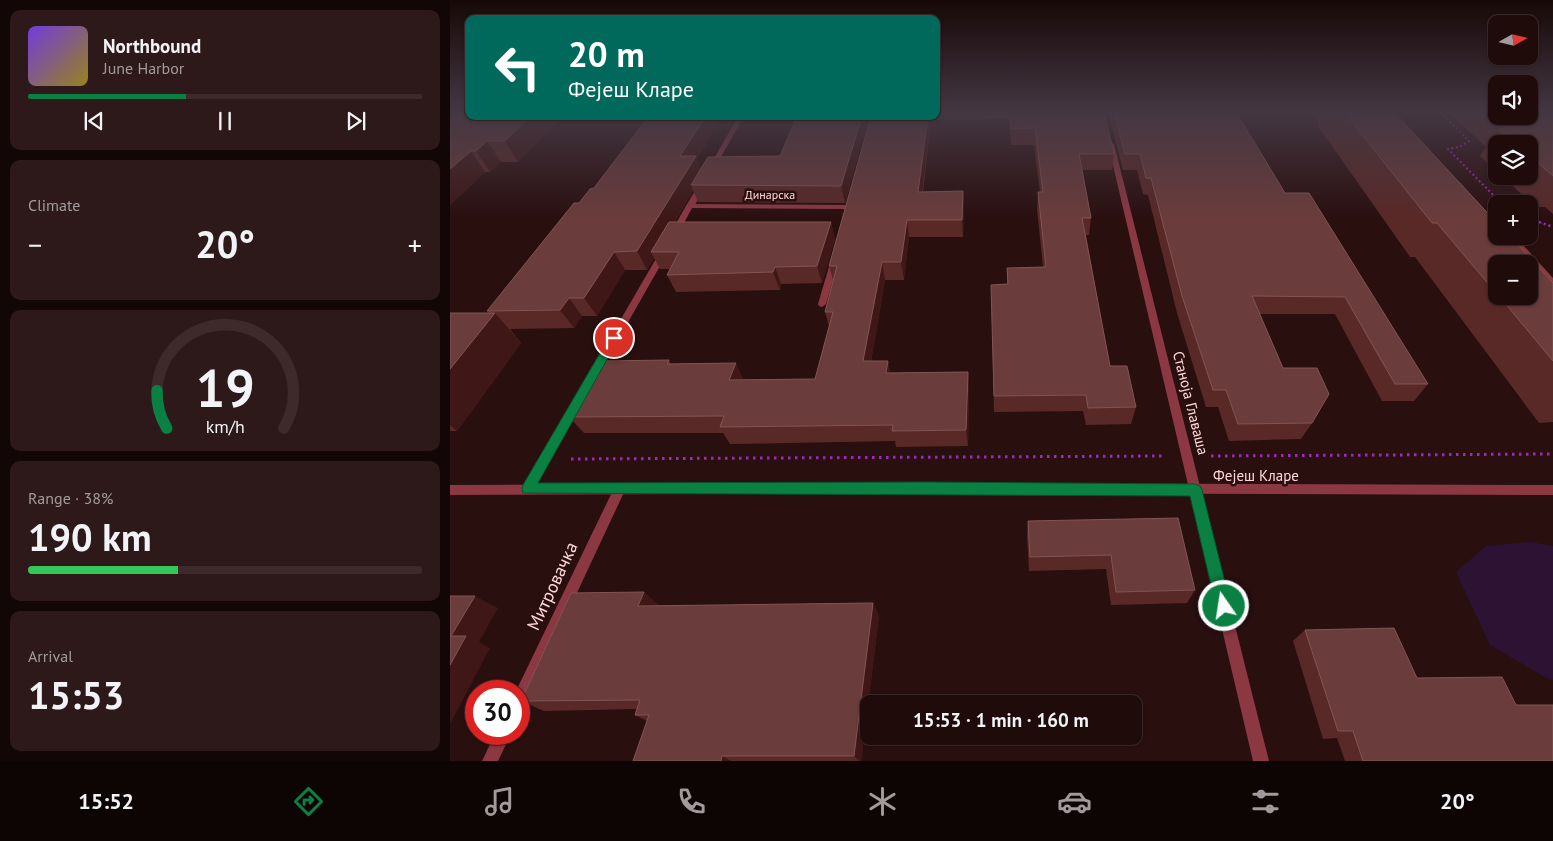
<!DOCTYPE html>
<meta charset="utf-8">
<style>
:root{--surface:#200b0b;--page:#2d1919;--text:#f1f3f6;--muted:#a29b9d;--line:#3d2b2c;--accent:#0b8043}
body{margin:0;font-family:"PT Sans",sans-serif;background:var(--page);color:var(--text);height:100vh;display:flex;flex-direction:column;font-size:19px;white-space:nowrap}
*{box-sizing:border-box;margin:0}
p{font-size:16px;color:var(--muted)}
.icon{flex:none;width:28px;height:28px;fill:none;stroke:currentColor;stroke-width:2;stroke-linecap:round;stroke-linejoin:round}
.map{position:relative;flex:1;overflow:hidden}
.sheet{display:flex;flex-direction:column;gap:10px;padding:10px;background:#120606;width:450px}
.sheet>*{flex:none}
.hud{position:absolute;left:15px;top:15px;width:475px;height:105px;border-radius:10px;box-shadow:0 1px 4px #0004,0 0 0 1px var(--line);background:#00695c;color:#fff;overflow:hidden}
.needle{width:32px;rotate:82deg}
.fabs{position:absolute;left:1038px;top:15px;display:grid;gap:10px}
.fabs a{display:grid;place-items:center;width:50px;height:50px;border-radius:10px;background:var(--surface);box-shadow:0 1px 4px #0004,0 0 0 1px var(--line);font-size:25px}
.speed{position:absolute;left:15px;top:680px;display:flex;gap:10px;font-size:25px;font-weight:700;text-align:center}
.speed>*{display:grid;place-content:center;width:65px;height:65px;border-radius:50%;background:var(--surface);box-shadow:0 1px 4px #0004,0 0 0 1px var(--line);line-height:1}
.speed .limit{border:8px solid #d22;background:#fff;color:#111}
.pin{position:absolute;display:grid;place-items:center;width:42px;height:42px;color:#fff;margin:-21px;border:2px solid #fff;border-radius:50%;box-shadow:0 1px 5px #0007}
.me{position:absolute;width:55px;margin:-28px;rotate:347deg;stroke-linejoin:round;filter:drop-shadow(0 0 4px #0008)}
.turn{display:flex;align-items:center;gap:18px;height:105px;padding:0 20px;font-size:22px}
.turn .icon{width:65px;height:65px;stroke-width:2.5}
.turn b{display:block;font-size:35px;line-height:42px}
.big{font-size:38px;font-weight:700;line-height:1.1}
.sheet .widget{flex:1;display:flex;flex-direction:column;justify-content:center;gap:8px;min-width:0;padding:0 18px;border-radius:10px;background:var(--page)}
.sheet .dial{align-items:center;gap:0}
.dial svg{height:130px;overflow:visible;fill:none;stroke:var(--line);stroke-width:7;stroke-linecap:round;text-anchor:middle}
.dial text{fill:var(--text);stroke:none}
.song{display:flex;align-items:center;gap:15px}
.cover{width:60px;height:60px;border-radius:8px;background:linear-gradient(135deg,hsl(260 70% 55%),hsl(50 70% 35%))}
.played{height:5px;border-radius:2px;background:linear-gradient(90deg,var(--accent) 40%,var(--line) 40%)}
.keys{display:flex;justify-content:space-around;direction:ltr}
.heat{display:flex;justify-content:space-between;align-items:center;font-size:28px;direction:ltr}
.charge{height:8px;border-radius:4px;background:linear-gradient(90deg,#34c759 38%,var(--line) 0)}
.trip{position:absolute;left:410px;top:695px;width:282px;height:50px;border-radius:10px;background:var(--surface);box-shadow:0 1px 4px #0004,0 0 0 1px var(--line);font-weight:700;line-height:50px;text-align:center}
.tabs{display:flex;height:80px;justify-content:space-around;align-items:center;background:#0d0404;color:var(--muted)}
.tabs .icon{width:35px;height:35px}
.tabs .selected{color:var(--accent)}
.tabs b{font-size:22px;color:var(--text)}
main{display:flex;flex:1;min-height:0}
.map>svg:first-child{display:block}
.green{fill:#2d1234}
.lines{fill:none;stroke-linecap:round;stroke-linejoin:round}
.path-far2{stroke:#9d2ac0;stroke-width:2;stroke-dasharray:2 2.5;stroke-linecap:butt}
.path-far1{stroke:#9d2ac0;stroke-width:2.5;stroke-dasharray:2 3;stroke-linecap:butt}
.path{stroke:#9d2ac0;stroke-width:3;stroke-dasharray:2.5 4.5;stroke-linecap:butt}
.service{fill:#8b3843;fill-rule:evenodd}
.minor{fill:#8b3843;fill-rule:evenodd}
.tertiary{fill:#8b3843;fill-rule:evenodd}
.wall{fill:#592927;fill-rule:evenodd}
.shaded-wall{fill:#3e1716}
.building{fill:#6a3c3b;stroke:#825454}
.route{fill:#0b8043;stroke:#07532c}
.labels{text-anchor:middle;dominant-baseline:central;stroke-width:5;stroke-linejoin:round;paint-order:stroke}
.far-street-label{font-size:12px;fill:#ffd8da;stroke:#2a0f0f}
.street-label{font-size:15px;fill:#ffd8da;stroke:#2a0f0f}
.near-street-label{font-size:18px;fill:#ffd8da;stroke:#2a0f0f}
</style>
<main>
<section class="sheet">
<div class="widget">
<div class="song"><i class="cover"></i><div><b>Northbound</b><p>June Harbor</p></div></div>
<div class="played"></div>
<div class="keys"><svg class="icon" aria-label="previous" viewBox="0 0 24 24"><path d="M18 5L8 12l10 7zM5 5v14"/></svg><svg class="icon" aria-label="pause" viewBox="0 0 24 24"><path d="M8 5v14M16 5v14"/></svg><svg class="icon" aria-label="next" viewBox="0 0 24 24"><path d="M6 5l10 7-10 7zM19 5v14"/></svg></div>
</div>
<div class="widget"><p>Climate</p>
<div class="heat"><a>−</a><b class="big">20°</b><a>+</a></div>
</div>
<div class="widget dial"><svg viewBox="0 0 100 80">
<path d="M14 69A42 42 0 1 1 86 69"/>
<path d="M14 69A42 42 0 0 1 8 46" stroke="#0b8043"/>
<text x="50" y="56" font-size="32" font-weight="700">19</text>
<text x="50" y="72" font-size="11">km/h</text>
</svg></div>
<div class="widget"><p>Range · 38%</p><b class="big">190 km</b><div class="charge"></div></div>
<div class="widget"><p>Arrival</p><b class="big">15:53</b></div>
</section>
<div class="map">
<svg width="1103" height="761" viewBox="0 0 1103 761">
<rect width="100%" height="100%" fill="#2a0f0f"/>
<path class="green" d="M1081,542L1103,546V680L1098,679L1040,645L1006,572L1036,546Z"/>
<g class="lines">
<g class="path-far2">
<path d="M990,112L1019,141L1009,147L998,149L1052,204"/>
<path d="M1079,218L1092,223"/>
</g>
<path class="path-far1" d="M1089,222L1103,227"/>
<g class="path">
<path d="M761,456L1103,454"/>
<path d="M121,459L712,456"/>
</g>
<g class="service">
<path d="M289,118L292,120L264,169L259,170L258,169L286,120Z"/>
<path d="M249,184L256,186L243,208H237L236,206Z"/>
<path d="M385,257L389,260L376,304L372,307L369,306L368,304L381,260Z"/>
</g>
<g class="minor">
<path d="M661,142L664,144L819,761H803L658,144Z"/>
<path d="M237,204L399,205L403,207L399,209L242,208L227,236H221L220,234Z"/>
<path d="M1056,236H1065L1103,278V286L1100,285Z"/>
<path d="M211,250H217L218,252L148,375H142L140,372L142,369Z"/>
<path d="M126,402L130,403L131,406L82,493L78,494L74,493L72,489L74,485L122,403Z"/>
<path d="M170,483L174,484L176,488L74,706L69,708V691H66L166,484Z"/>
<path d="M45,734H61L48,761H32Z"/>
</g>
<path class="tertiary" d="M479,483L1103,485V495L479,493L0,495V485Z"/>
</g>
<g class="wall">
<path d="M0,112L19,116H113L68,162H51L40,172H35L0,205Z"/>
<path d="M486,112H654L664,154L662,170H632L641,218L639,235H636L660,366L686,407L681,424L636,425L633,411L544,412L541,285L557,284V268L593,267L587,209L588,192H590L584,145H561L559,119L481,120L473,192L513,191L514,208L513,237H459L454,280H435L421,361H438L440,373L518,372L519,389L518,446L446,447L445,441L280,444L273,433H134L119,417L219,360L221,364L294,380L365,379L379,326L375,312L383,280L379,266L421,116H486Z"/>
<path d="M658,112H786L835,193L978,384L964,401H932L885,314H809L833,368L862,423L851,439L779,441L768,407H756L727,313L698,195L693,194L687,170H673Z"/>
<path d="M861,112H944L1103,283V422L1089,423L965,257H960L868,126L869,123ZM1046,264L1079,296H1046Z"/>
<path d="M998,112H1046V116H1079L1103,112V214L1095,207H1085L1052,176H1079V144H1046V171L1030,156L1036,147Z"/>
<path d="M199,116H272L247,159L251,169L330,156L347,116H419L395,203L248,202L243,190L225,222H381L385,239L372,283L331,284L330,290L226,292L217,275L220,269H210L204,258L197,270H175L147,316H132L124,328L60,329L71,343L7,431H0V313H39L37,311L144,188Z"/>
<path d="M578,521L745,590L737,603L661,605L656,569L579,571L577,536Z"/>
<path d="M423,603L429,616L411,761H183L197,721L185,715L186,709L94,711L71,701L209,605L208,606Z"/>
<path d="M855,630L967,678L1066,705L1103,761H895L887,738L873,739L843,641Z"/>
</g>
<g class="shaded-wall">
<path d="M0,112H19L0,142Z"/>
<path d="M81,116H113L68,162L55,141Z"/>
<path d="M256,116H272L247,159L253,174L241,185L243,190L207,252H201L204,258L197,270L187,251L230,156Z"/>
<path d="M412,116H419L395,203L391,186Z"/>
<path d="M478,116H481V120L470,208L468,192Z"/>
<path d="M37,141L51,162L40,172L26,151Z"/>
<path d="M21,151L35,172L0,205V169Z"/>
<path d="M513,191L514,208L513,237L512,220Z"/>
<path d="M457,220L459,237L454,280L451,262Z"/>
<path d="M381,222L385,239L372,283L367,266Z"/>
<path d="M164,252L175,270L147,316L134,298Z"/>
<path d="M432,262L435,280L418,378L413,361Z"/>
<path d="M325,267L331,284L330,290L323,272Z"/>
<path d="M119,298L132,316L124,328L110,310Z"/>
<path d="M45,313L71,343L7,431L0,425V369Z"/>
<path d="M438,361L441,378L436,373Z"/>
<path d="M286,363L294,380H279Z"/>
<path d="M518,372L519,389L518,446L516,430Z"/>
<path d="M194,592L209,605L204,619L188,606Z"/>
<path d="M25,596L48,608L29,642L40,648L0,724V665L1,636Z"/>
<path d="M423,603L429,616L411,761H409L404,756Z"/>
<path d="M272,756L281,761H271Z"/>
</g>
<g class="building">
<path d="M9,112H19V116H81L55,141H37L26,151H21L0,169V119Z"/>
<path d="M560,112H654L664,154H629L641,218H632L660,366H677L686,407L638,408L636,395L544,396L541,285L558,284L557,268L596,267L588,192H593L585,128L561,129Z"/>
<path d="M664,112H786L835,193H859L978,384H945L895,297L802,296L833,368H867L879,394L862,423L788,424L776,390H763L732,296L701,178H696L690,154H675Z"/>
<path d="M894,112H944L1046,222V236H1060L1103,283V361L1049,296H1079V264H1046V293L987,223H982Z"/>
<path d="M1079,112H1103V176L1079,155V144H1066L1048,129H1057L1051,123H1058L1049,116H1079Z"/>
<path d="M199,116H256L230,156H246L187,251L164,252L134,298H119L110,310L37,311L124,203H129L140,189L144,188Z"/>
<path d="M347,116H412L391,186L241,185L258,157L330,156Z"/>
<path d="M421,116H478L468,192L513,191L512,220H457L451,262H432L413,361H438L436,373L518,372L516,430L442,431L443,425L270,427L274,416L119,417L151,361L219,360L217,364L286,363L279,380L365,379L383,312H375L387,266H379Z"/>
<path d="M219,222H381L367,266L325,267L323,272L217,275L229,252H201Z"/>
<path d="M0,313H45L0,369Z"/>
<path d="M728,518L745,590L666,592L661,555L580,557L578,521Z"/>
<path d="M194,592L188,606L423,603L404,756H272L271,761H183L199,715H185L190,700L71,701L121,593Z"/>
<path d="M0,596H25L1,636H16L0,665Z"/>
<path d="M944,628L967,678L1052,677L1066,705H1103V761H913L903,731H888L855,630Z"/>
</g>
<linearGradient id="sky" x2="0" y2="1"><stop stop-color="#170808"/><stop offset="0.51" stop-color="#443742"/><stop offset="1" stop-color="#443742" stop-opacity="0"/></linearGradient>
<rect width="1103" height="218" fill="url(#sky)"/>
<path class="route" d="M164,335L169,338L88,483L479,482L745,484L750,486L752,490L781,606L779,611L774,614L768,611L766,606L740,496L73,493L72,489L73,485L160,336Z"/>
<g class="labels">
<g class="far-street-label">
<text x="320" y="194">Динарска</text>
</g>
<g class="street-label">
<text transform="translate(741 403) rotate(76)">Станоја Главаша</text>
<text x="806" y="475">Фејеш Кларе</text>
</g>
<g class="near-street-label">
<text transform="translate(102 586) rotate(-65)">Митровачка</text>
</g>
</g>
</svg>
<div class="fabs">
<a><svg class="needle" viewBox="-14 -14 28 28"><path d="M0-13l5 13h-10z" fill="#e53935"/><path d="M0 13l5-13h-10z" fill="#a29b9d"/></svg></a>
<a><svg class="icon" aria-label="sound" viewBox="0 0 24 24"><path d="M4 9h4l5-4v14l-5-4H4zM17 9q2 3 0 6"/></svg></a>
<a><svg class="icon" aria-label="layers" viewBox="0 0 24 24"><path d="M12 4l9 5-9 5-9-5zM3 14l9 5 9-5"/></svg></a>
<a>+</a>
<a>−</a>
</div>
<div class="speed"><div class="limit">30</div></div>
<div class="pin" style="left:164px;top:338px;background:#d93025"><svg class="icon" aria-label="arrive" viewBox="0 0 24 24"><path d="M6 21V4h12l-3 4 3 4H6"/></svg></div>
<svg class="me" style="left:774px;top:606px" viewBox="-20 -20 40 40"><circle r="17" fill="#0b8043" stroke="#fff" stroke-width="3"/><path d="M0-11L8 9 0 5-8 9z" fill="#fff"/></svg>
<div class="trip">15:53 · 1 min · 160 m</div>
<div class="hud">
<div class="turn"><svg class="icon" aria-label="left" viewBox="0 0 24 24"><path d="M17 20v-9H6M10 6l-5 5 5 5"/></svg><div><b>20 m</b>Фејеш Кларе</div></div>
</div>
</div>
</main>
<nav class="tabs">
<b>15:52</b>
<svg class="icon selected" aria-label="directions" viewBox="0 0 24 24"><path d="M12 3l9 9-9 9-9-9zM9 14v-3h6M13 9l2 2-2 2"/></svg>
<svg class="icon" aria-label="music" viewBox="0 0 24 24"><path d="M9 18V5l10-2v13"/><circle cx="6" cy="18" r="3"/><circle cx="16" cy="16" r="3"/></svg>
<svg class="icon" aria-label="phone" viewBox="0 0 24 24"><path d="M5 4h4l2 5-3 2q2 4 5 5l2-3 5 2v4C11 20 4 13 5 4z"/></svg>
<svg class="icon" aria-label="climate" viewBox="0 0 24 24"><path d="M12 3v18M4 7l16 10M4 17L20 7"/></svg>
<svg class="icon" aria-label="car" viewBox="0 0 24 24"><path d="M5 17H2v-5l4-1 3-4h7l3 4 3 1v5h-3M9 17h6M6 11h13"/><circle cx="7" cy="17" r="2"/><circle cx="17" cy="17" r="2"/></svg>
<svg class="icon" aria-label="filters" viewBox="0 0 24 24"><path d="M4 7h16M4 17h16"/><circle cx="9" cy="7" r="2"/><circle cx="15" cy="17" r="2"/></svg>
<b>20°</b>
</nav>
